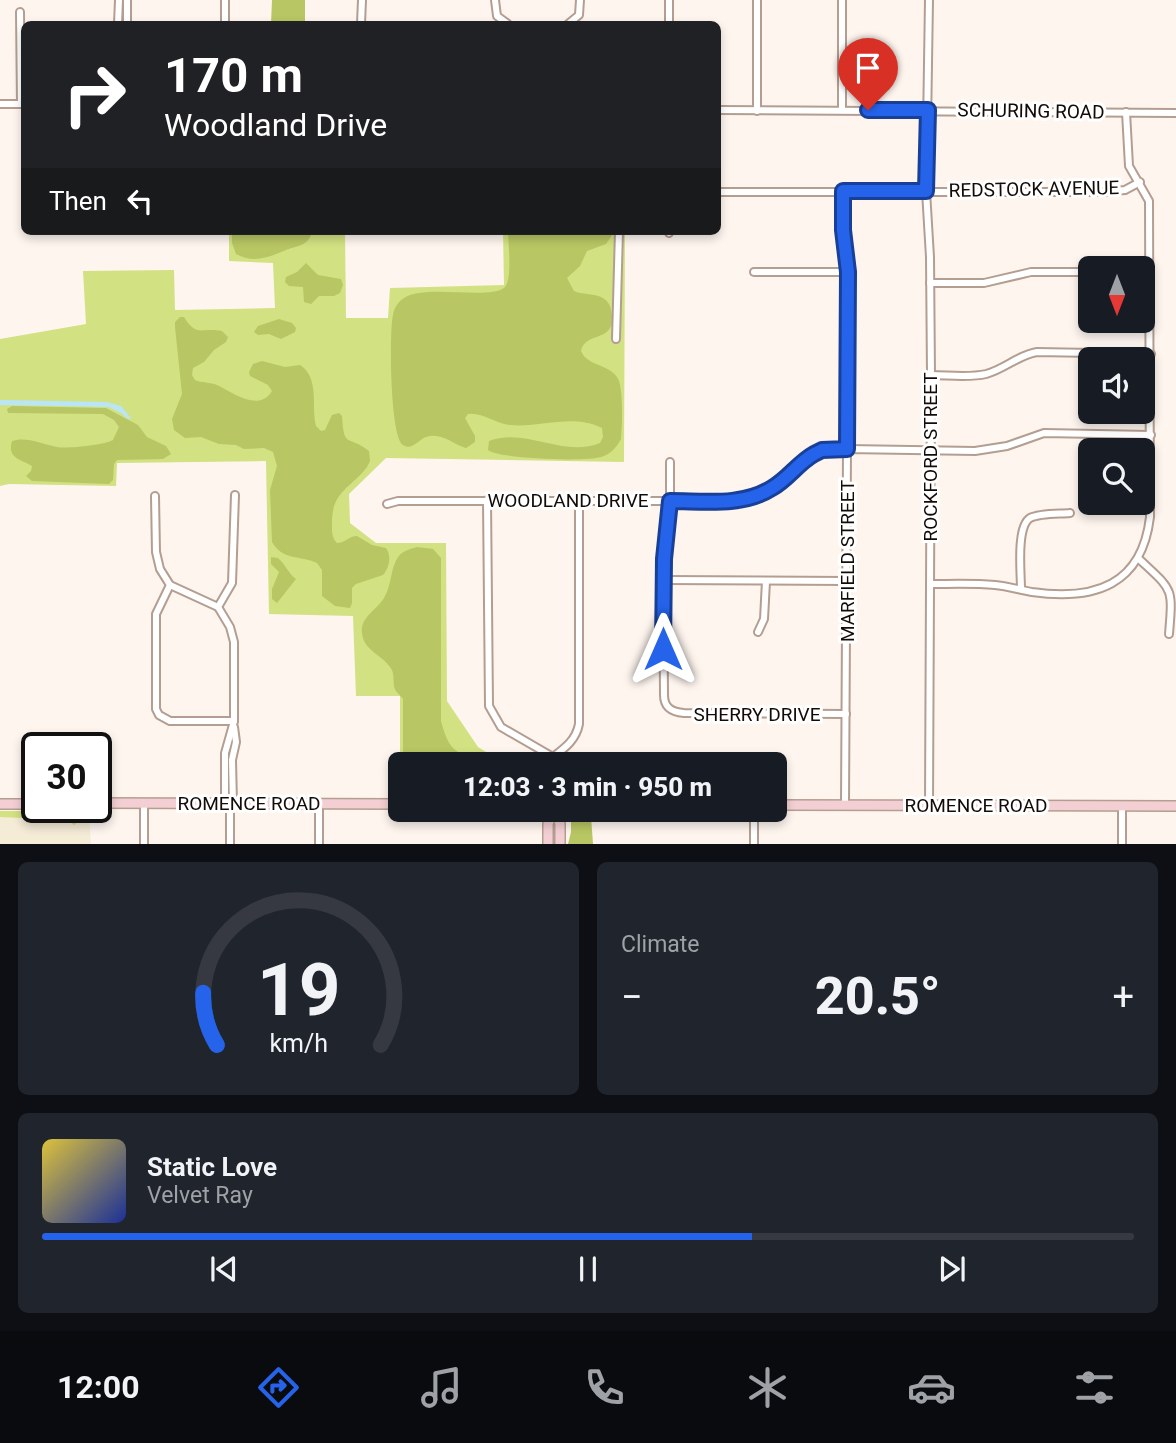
<!DOCTYPE html>
<meta charset="utf-8">
<style>
:root{--surface:#171b24;--page:#20242c;--text:#f1f3f6;--muted:#9ea1a6;--line:#363941;--accent:#2563eb}
body{margin:0;font-family:Roboto,sans-serif;background:var(--page);color:var(--text);height:100vh;display:flex;flex-direction:column;font-size:26px;white-space:nowrap}
*{box-sizing:border-box;margin:0}
p{font-size:23px;color:var(--muted)}
.icon{flex:none;width:38px;height:38px;fill:none;stroke:currentColor;stroke-width:2;stroke-linecap:round;stroke-linejoin:round}
.map{position:relative;height:844px;overflow:hidden}
.sheet{display:flex;flex-direction:column;gap:18px;padding:18px;background:#0d0f14;flex:1}
.sheet>*{flex:none}
.guide{position:absolute;left:21px;top:21px;width:700px;height:214px;border-radius:10px;box-shadow:0 4px 10px #0003;background:#202124;color:#fff;overflow:hidden}
.needle{width:46px;rotate:180deg}
.controls{position:absolute;left:1078px;top:256px;display:grid;gap:14px}
.controls a{display:grid;place-items:center;width:77px;height:77px;border-radius:10px;background:var(--surface);box-shadow:0 4px 10px #0003;font-size:35px}
.speed{position:absolute;left:21px;top:732px;display:flex;gap:14px;font-size:35px;font-weight:700;text-align:center}
.speed>*{display:grid;place-content:center;width:91px;height:91px;border-radius:50%;background:var(--surface);box-shadow:0 4px 10px #0003;line-height:1}
.speed .limit{border:4px solid #111;border-radius:10px;background:#fff;color:#111}
.pin{position:absolute;display:grid;place-items:center;width:60px;height:60px;color:#fff;margin:-72px -30px;border-radius:50% 50% 50% 0;rotate:-45deg;box-shadow:0 0 7px #0007}
.pin .icon{rotate:45deg}
.me{position:absolute;width:77px;margin:-38px;rotate:0deg;stroke-linejoin:round;filter:drop-shadow(0 0 5px #0008)}
.turn{display:flex;align-items:center;gap:24px;height:147px;padding:0 28px;font-size:32px}
.turn .icon{width:91px;height:91px;stroke-width:2.5}
.turn b{display:block;font-size:49px;line-height:60px}
.then{display:flex;align-items:center;height:66px;padding:0 28px;background:#0003;gap:14px;font-size:26px}
.big{font-size:52px;font-weight:800;line-height:1.1}
.sheet .widget{flex:1;display:flex;flex-direction:column;justify-content:center;gap:10px;min-width:0;padding:0 24px;border-radius:10px;background:var(--page)}
.sheet .dial{align-items:center;gap:0}
.dial svg{height:182px;overflow:visible;fill:none;stroke:var(--line);stroke-width:7;stroke-linecap:round;text-anchor:middle}
.dial text{fill:var(--text);stroke:none}
.song{display:flex;align-items:center;gap:21px}
.cover{width:84px;height:84px;border-radius:10px;background:linear-gradient(135deg,hsl(50 70% 55%),hsl(230 70% 35%))}
.played{height:7px;border-radius:4px;background:linear-gradient(90deg,var(--accent) 65%,var(--line) 65%)}
.keys{display:flex;justify-content:space-around;direction:ltr}
.heat{display:flex;justify-content:space-between;align-items:center;font-size:38px;direction:ltr}
.sheet .tiles{flex:1;display:grid;gap:18px;grid-template-columns:1fr 1fr}
.widget:last-child{grid-column:span 2}
.trip{position:absolute;left:388px;top:752px;width:399px;height:70px;border-radius:10px;background:var(--surface);box-shadow:0 4px 10px #0003;font-weight:800;line-height:70px;text-align:center}
.dock{display:flex;height:112px;justify-content:space-around;align-items:center;background:#090b0e;color:var(--muted)}
.dock .icon{width:49px;height:49px}
.dock .current{color:var(--accent)}
.dock b{font-size:32px;color:var(--text)}
.map>svg:first-child{display:block}
.commercial{fill:#f5ecd7}
.green{fill:#d2e182}
.forest{fill:#b8c663}
.water{fill:#bae5f5}
.lines{fill:none;stroke-linecap:round;stroke-linejoin:round}
.street-casing{stroke:#b49e91;stroke-width:10}
.secondary-casing{stroke:#b49e91;stroke-width:12}
.street{stroke:#fff;stroke-width:6}
.secondary{stroke:#f3cfd4;stroke-width:9}
.route-casing{stroke:#184099;stroke-width:18}
.route{stroke:#2563eb;stroke-width:12}
.labels{text-anchor:middle;dominant-baseline:central;stroke-width:6;stroke-linejoin:round;paint-order:stroke}
.street-label{font-size:19px;fill:#120b07;stroke:#fff}
</style>
<div class="map">
<svg width="1176" height="845" viewBox="0 0 1176 845">
<rect width="100%" height="100%" fill="#fef5ef"/>
<path class="commercial" d="M0,814H89L91,844L0,845Z"/>
<g class="green">
<path d="M229,231H345L346,318H388L390,288L504,285L503,231H625L624,462L386,458L349,494L350,523L376,543H446L447,701L478,747L507,765H401L400,792V696H356L353,616L269,614L266,461L117,463L116,486L9,484L0,486V339L86,324L83,271L174,270L175,310L275,308L273,263L229,261Z"/>
<path d="M0,811H60L76,815L78,822L74,825L67,820L0,817Z"/>
</g>
<g class="forest">
<path d="M272,0H305V24H271Z"/>
<path d="M232,231H312C309,246 299,245 286,250C269,257 254,264 236,254L232,243Z"/>
<path d="M508,231H615L606,244L587,251L580,266L567,278L574,291C582,295 592,293 601,297C607,300 610,304 611,310C619,344 585,330 581,351C587,366 608,364 617,377C624,386 622,427 621,439C616,448 611,454 601,457C586,462 499,459 488,450L489,441C526,427 563,458 600,443L603,437L602,428C572,413 541,428 510,425C496,424 482,412 468,414L465,418L475,436V442L466,448C452,444 442,432 426,437C418,440 412,451 403,445C390,438 389,332 393,315C394,308 398,302 404,298C426,284 487,300 504,288C513,281 508,243 508,231Z"/>
<path d="M306,263L318,275L341,279L343,285L340,293L334,296H319L311,304L304,302L303,287L289,286L285,282L286,277L297,272Z"/>
<path d="M180,317H184C197,338 201,327 222,331L228,337L226,342L214,350L204,362L193,368L192,375L195,380C202,383 210,382 217,385C232,392 259,413 272,391L268,385L250,376L249,372L253,364L262,361L285,367L300,365C320,378 311,407 316,426L321,431L325,430L332,415L339,413L342,416C344,450 348,434 369,451L370,461L367,467C351,488 332,491 332,522C332,530 331,537 337,543C345,543 349,536 357,536L372,545L386,548C392,556 389,568 383,575L356,584L352,588V603L350,608L335,606L322,596V570L317,563C300,555 283,561 272,542L270,490L277,466L273,452L264,448L244,449L236,445L219,444L201,437L185,438L174,430L172,419L182,394L175,327V322Z"/>
<path d="M279,319L292,323L296,328L295,332L281,339L269,334L258,335L254,332L258,326Z"/>
<path d="M12,406L106,408L138,425L147,437L166,446L171,454L163,459L117,460L114,464L113,480L109,484L32,481L26,476L31,471L32,466C20,459 7,458 12,441C25,436 43,444 57,447C66,449 105,445 113,440L119,427L114,420L103,414L8,413L7,409Z"/>
<path d="M417,547L433,549L441,558V721C452,763 462,748 491,765H403V699C401,696 398,694 396,691C392,685 395,677 392,670C384,655 364,652 362,633C360,617 377,610 384,598C392,585 390,569 398,557C402,551 410,549 417,547Z"/>
<path d="M271,557L278,558C286,565 288,573 296,579L277,603L272,599V589L279,572L271,564Z"/>
<path d="M581,812L591,816L593,844H568L571,832V821Z"/>
</g>
<path class="water" d="M0,400L107,402L121,406L131,418L128,419L121,413L109,407L0,405Z"/>
<g class="lines">
<defs>
<g id="street">
<path d="M225,0V24"/>
<path d="M495,0L497,16L508,24"/>
<path d="M669,0V24"/>
<path d="M757,0V111"/>
<path d="M842,0V110"/>
<path d="M929,0L926,191L930,257L931,375L929,805"/>
<path d="M20,12L21,104"/>
<path d="M118,24L119,0"/>
<path d="M127,24V0"/>
<path d="M361,24L362,0"/>
<path d="M568,24L579,15L580,0"/>
<path d="M0,104H23"/>
<path d="M718,110L1176,113"/>
<path d="M843,191V230L848,272L845,805"/>
<path d="M718,192H1104L1125,190L1140,182"/>
<path d="M668,231L669,233"/>
<path d="M754,272H848"/>
<path d="M930,283H984L1031,272H1090"/>
<path d="M616,339L619,231"/>
<path d="M931,375C948,375 969,378 986,374C1005,369 1018,355 1037,352L1151,354"/>
<path d="M670,462V501L663,580L664,695C664,708 672,712 684,713L846,714"/>
<path d="M155,496L156,552L160,569L170,585L218,607L230,627L234,642V721L225,753V803"/>
<path d="M487,500L489,706L501,727L553,757"/>
<path d="M387,504L398,501H734L755,497L773,488L798,464L822,450L847,449L975,451L1007,446L1044,433L1151,435"/>
<path d="M1139,559C1173,591 1173,586 1169,634"/>
<path d="M663,580L847,581"/>
<path d="M930,584C951,584 974,583 995,585C1007,586 1020,590 1032,592C1095,601 1142,585 1150,517L1149,201L1129,166L1126,112"/>
<path d="M170,585L156,614V709L159,715L170,721H234"/>
<path d="M1021,589C1021,573 1016,527 1030,518C1040,513 1058,514 1070,513"/>
<path d="M218,607L232,583L235,495"/>
<path d="M758,632L764,619L766,581"/>
<path d="M554,765L553,757C565,748 576,740 579,724V500"/>
<path d="M230,803V845"/>
<path d="M233,803L232,760L236,742L234,727"/>
<path d="M144,804V845"/>
<path d="M1122,805V845"/>
<path d="M319,845V803"/>
<path d="M754,845V810"/>
</g>
<g id="secondary">
<path d="M96,803L401,804"/>
<path d="M0,804H37"/>
<path d="M775,805L1176,806"/>
<path d="M556,810L560,824V845"/>
<path d="M548,845V824L553,810"/>
</g>
</defs>
<use href="#street" class="street-casing"/>
<use href="#secondary" class="secondary-casing"/>
<use href="#street" class="street"/>
<use href="#secondary" class="secondary"/>
</g>
<g class="lines">
<defs>
<path id="route" d="M663,649L664,559L670,501C704,501 742,507 772,488C788,479 798,463 814,454L822,450L847,449L848,272L843,230V191H926L928,110H868"/>
</defs>
<use href="#route" class="route-casing"/>
<use href="#route" class="route"/>
</g>
<g class="labels">
<g class="street-label">
<text transform="translate(1031 111) rotate(1)">SCHURING ROAD</text>
<text transform="translate(1034 189) rotate(-1)">REDSTOCK AVENUE</text>
<text transform="translate(930 457) rotate(-90)">ROCKFORD STREET</text>
<text x="568" y="500">WOODLAND DRIVE</text>
<text transform="translate(847 561) rotate(-90)">MARFIELD STREET</text>
<text x="757" y="714">SHERRY DRIVE</text>
<text x="249" y="803">ROMENCE ROAD</text>
<text x="976" y="805">ROMENCE ROAD</text>
</g>
</g>
</svg>
<div class="controls">
<a><svg class="needle" viewBox="-14 -14 28 28"><path d="M0-13l5 13h-10z" fill="#e53935"/><path d="M0 13l5-13h-10z" fill="#9ea1a6"/></svg></a>
<a><svg class="icon" aria-label="sound" viewBox="0 0 24 24"><path d="M4 9h4l5-4v14l-5-4H4zM17 9q2 3 0 6"/></svg></a>
<a><svg class="icon" aria-label="search" viewBox="0 0 24 24"><circle cx="10" cy="10" r="6"/><path d="M15 15l6 6"/></svg></a>
</div>
<div class="speed"><div class="limit">30</div></div>
<div class="pin" style="left:868px;top:110px;background:#d93025"><svg class="icon" aria-label="arrive" viewBox="0 0 24 24"><path d="M6 21V4h12l-3 4 3 4H6"/></svg></div>
<svg class="me" style="left:663px;top:649px" viewBox="-20 -20 40 40"><path d="M0-17L14 15 0 8-14 15z" fill="#2563eb" stroke="#fff" stroke-width="4"/></svg>
<div class="trip">12:03 · 3 min · 950 m</div>
<div class="guide">
<div class="turn"><svg class="icon" aria-label="right" viewBox="0 0 24 24"><path d="M7 20v-9h11M14 6l5 5-5 5"/></svg><div><b>170 m</b>Woodland Drive</div></div>
<div class="then">Then<svg class="icon" aria-label="left" viewBox="0 0 24 24"><path d="M17 20v-9H6M10 6l-5 5 5 5"/></svg></div>
</div>
</div>
<section class="sheet">
<div class="tiles">
<div class="widget dial"><svg viewBox="0 0 100 80">
<path d="M14 69A42 42 0 1 1 86 69"/>
<path d="M14 69A42 42 0 0 1 8 46" stroke="#2563eb"/>
<text x="50" y="56" font-size="32" font-weight="700">19</text>
<text x="50" y="72" font-size="11">km/h</text>
</svg></div>
<div class="widget"><p>Climate</p>
<div class="heat"><a>−</a><b class="big">20.5°</b><a>+</a></div>
</div>
<div class="widget">
<div class="song"><i class="cover"></i><div><b>Static Love</b><p>Velvet Ray</p></div></div>
<div class="played"></div>
<div class="keys"><svg class="icon" aria-label="previous" viewBox="0 0 24 24"><path d="M18 5L8 12l10 7zM5 5v14"/></svg><svg class="icon" aria-label="pause" viewBox="0 0 24 24"><path d="M8 5v14M16 5v14"/></svg><svg class="icon" aria-label="next" viewBox="0 0 24 24"><path d="M6 5l10 7-10 7zM19 5v14"/></svg></div>
</div>
</div>
</section>
<nav class="dock">
<b>12:00</b>
<svg class="icon current" aria-label="directions" viewBox="0 0 24 24"><path d="M12 3l9 9-9 9-9-9zM9 14v-3h6M13 9l2 2-2 2"/></svg>
<svg class="icon" aria-label="music" viewBox="0 0 24 24"><path d="M9 18V5l10-2v13"/><circle cx="6" cy="18" r="3"/><circle cx="16" cy="16" r="3"/></svg>
<svg class="icon" aria-label="phone" viewBox="0 0 24 24"><path d="M5 4h4l2 5-3 2q2 4 5 5l2-3 5 2v4C11 20 4 13 5 4z"/></svg>
<svg class="icon" aria-label="climate" viewBox="0 0 24 24"><path d="M12 3v18M4 7l16 10M4 17L20 7"/></svg>
<svg class="icon" aria-label="car" viewBox="0 0 24 24"><path d="M5 17H2v-5l4-1 3-4h7l3 4 3 1v5h-3M9 17h6M6 11h13"/><circle cx="7" cy="17" r="2"/><circle cx="17" cy="17" r="2"/></svg>
<svg class="icon" aria-label="filters" viewBox="0 0 24 24"><path d="M4 7h16M4 17h16"/><circle cx="9" cy="7" r="2"/><circle cx="15" cy="17" r="2"/></svg>
</nav>
